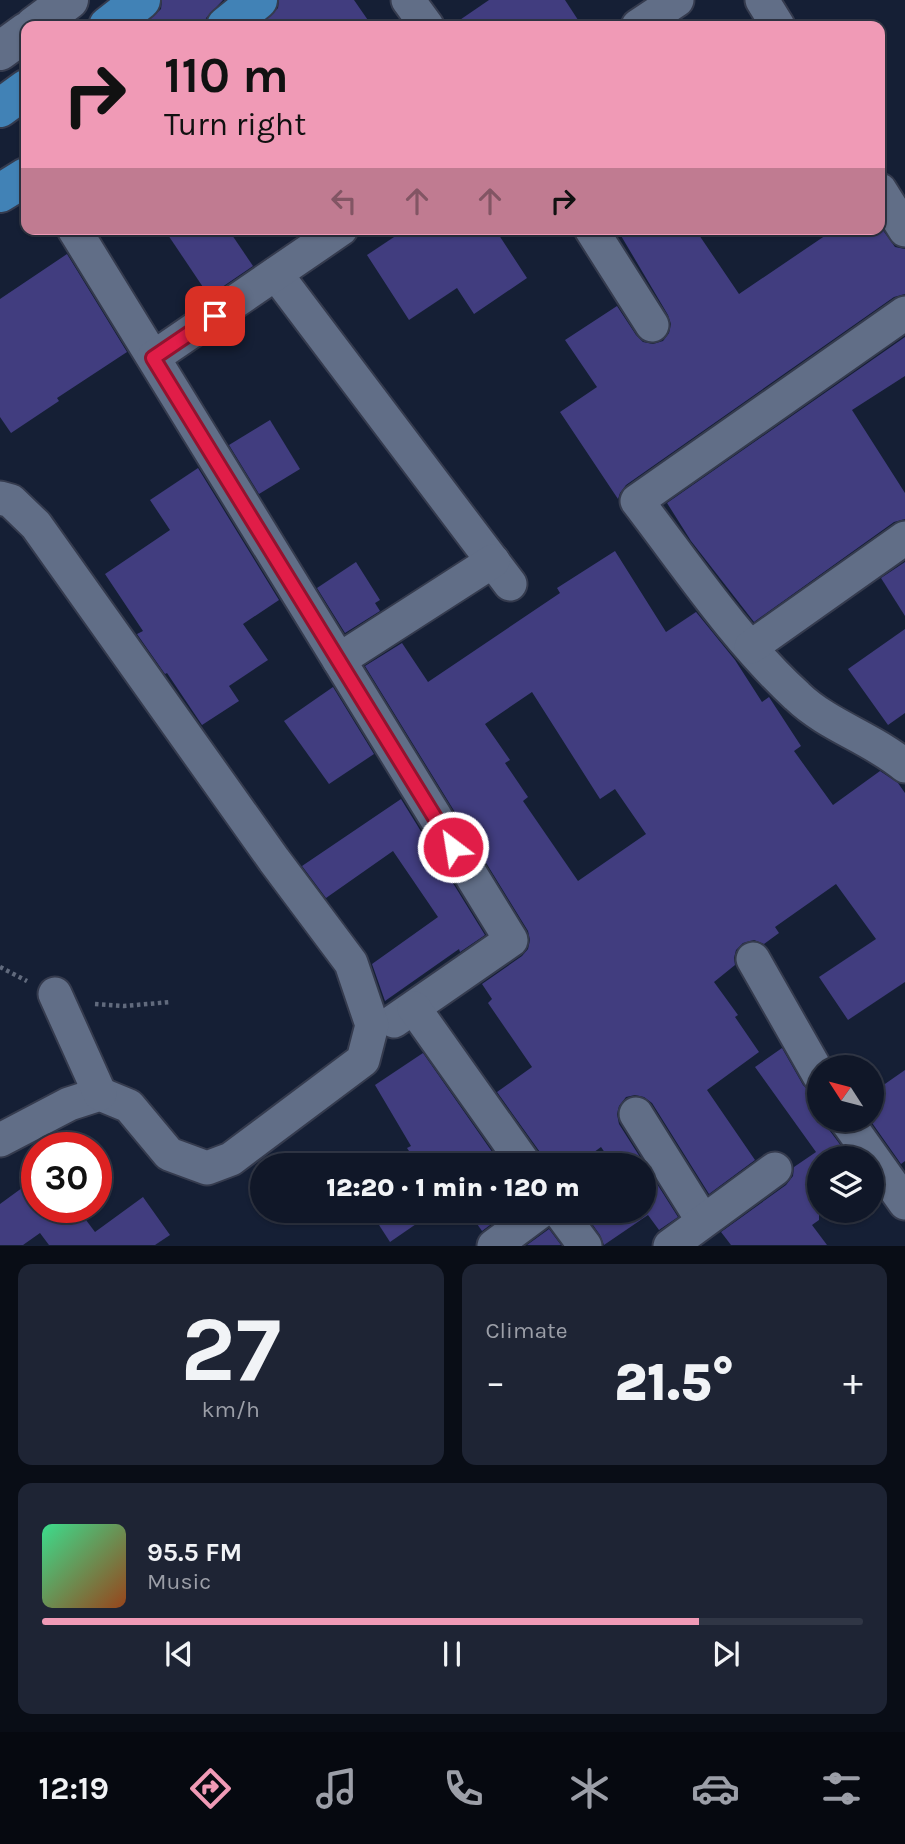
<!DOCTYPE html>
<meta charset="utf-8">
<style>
:root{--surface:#101728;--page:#1e2434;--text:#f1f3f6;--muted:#9c9fa8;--line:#303645;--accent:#f09ab6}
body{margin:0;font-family:Karla,sans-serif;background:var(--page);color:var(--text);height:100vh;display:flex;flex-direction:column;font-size:26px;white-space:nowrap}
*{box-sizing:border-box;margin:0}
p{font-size:23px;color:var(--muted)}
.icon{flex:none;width:38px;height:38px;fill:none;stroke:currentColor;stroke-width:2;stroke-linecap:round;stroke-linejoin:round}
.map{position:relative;height:1246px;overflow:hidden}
.sheet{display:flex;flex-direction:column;gap:18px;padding:18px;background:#090d16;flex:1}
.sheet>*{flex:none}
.hud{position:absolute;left:21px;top:21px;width:864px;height:214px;border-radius:14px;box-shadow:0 2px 5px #0004,0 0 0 2px var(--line);background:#f09ab6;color:#111;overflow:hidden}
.needle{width:46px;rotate:306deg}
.fabs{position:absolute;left:807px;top:1055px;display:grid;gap:14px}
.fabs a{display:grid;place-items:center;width:77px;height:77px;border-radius:50%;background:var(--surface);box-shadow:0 2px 5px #0004,0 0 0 2px var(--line);font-size:35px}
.speed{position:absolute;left:21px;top:1132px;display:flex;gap:14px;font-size:35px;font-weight:700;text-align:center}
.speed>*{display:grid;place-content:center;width:91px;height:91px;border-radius:50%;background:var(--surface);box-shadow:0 2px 5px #0004,0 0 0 2px var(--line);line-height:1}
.speed .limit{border:10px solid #d22;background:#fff;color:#111}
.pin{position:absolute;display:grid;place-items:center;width:60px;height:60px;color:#fff;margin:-30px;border-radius:14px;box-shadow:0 4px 10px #0006}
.me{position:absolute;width:77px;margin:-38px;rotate:329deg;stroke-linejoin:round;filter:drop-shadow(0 0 5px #0008)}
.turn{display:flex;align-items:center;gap:24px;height:147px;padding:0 28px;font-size:32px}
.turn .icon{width:91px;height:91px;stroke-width:2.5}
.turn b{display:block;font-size:49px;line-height:60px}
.lanes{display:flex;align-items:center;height:66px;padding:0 28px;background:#0003;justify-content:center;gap:35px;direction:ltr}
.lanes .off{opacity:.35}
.big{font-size:52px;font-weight:800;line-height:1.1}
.sheet .widget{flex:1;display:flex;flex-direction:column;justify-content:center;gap:10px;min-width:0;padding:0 24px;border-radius:14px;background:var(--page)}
.sheet .dial{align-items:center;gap:0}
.dial b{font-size:91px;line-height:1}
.song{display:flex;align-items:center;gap:21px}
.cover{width:84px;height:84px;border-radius:10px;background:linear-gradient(135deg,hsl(150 70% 55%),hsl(20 70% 35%))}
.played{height:7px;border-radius:4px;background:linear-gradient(90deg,var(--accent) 80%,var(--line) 80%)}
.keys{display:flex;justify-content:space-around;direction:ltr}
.heat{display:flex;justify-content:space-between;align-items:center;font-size:38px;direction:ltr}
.sheet .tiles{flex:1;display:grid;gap:18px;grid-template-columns:1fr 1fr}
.widget:last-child{grid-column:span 2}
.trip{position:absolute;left:250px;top:1153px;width:406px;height:70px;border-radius:35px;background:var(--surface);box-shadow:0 2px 5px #0004,0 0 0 2px var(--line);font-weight:800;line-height:70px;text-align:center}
.tabs{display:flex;height:112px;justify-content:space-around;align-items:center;background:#060910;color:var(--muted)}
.tabs .icon{width:49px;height:49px}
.tabs .on{color:var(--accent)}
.tabs b{font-size:32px;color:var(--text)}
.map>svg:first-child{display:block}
.building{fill:#413d7f;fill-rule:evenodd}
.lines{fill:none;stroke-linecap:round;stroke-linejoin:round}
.street-casing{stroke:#353b4e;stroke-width:37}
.secondary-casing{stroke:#353b4e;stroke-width:42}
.primary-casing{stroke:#353b4e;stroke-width:42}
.path{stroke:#616a7d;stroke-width:4.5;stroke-dasharray:3.5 3.5;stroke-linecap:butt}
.street{stroke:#616e87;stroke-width:33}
.secondary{stroke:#616e87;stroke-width:38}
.primary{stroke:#4182b6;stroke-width:38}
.route-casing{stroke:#92132f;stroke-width:18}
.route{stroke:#e11d48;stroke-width:12}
</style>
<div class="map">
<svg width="905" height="1246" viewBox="0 0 905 1246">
<rect width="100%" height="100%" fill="#151f35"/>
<g class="building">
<path d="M162,0H223L206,18L205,26H143L161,9Z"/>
<path d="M279,0H354L372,26H260L278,8Z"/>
<path d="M489,0H565L582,26H451Z"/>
<path d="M164,229H228L253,266L209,296Z"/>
<path d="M406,229H495L527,278L474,314L457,288L409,320L367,255Z"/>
<path d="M617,229H695L739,294L835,229H882L895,247L905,249V294L894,297L626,485L620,493L618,499L560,412L597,387L565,340L617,306L636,335L643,342L653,344L663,341L669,333L671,324L668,315Z"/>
<path d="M67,254L127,352L57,398L59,401L11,433L0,417V299Z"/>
<path d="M905,337V376L852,410L905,493V519L894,522L754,622L691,541L667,503Z"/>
<path d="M270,420L300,469L259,494L229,445Z"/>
<path d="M198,468L279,600L243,624L268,660L229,686L239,701L202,725L167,673L165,674L137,634L143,631L105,574L170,530L150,500Z"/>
<path d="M615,551L666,632L696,612L735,660L762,702L769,697L801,746L794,751L833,805L880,771L898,783L905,793V982L848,1020L819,977L876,939L836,884L775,927L779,933L764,944L754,940L743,943L736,950L734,958L735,965L714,982L738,1015L735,1017L759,1052L707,1090L755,1160L709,1194L652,1103L644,1097L635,1095L626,1097L619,1106L617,1114L619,1124L678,1217L659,1230L648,1215L604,1245L600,1235L583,1211H646L644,1166H614L601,1147L575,1166H545L542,1155L497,1092L532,1067L488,1003L492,999L482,984L522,956L528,949L530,940L528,931L365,666L402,643L428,682L560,593L557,588ZM532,692L600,799L615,789L646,834L578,881L523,801L528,797L505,763L510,760L485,724Z"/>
<path d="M356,562L380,600L375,603L380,611L345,633L317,588Z"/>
<path d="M905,562V616L881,578Z"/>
<path d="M905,629V713L888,725L848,669Z"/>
<path d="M333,687L374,754L329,784L284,721Z"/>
<path d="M401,799L485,935L460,952L459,949L385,1001L372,964L438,917L393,851L326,898L302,866Z"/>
<path d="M782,1048L803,1085L810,1092L819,1094V1120H827L830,1131L850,1158L819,1157V1220L812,1225L827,1245H731L721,1232L786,1185L793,1176L794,1167L816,1152L755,1067Z"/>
<path d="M423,1053L502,1166H419L407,1148L411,1146L375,1085Z"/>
<path d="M905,1070V1161L901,1164L870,1120H872V1093Z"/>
<path d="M37,1177V1208H77L95,1232L143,1197L170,1235L155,1245H49L40,1233L23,1245H0V1204Z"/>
<path d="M370,1211H435L390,1242Z"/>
<path d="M468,1211H509L482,1231Z"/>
<path d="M549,1229L561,1245H527Z"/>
</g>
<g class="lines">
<defs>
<g id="street">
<path d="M408,0L427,26"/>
<path d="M762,0L778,26"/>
<path d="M638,26L677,0"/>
<path d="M880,190L905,230"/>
<path d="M74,229L511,940L394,1021"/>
<path d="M591,229L652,325"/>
<path d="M276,274L510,584"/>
<path d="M905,313L637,501C687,566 736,640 797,696C828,726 872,738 905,766"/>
<path d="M154,357L341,229"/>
<path d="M0,498L11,501L36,525L274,860L351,963L372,1025L363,1060L231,1159L207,1168L169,1154L129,1106L100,1094L69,1104L0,1140"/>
<path d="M751,647L905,538"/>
<path d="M339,660L493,561"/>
<path d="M753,959L819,1075"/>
<path d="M55,994L100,1094"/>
<path d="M414,1008L526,1166"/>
<path d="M636,1114L703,1221"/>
<path d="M846,1120L905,1203"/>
<path d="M559,1211L585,1246"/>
<path d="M494,1246L541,1211"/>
<path d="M670,1246L775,1169"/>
</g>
<g id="secondary">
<path d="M34,26L69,0"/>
<path d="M0,51L26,32"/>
</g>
<g id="primary">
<path d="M108,26L141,0"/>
<path d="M226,26L258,0"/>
<path d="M0,108L26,89"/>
<path d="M0,193L26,177"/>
</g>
</defs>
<use href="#street" class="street-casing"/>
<use href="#secondary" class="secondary-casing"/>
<use href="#primary" class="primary-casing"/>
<g class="path">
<path d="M0,967L27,981"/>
<path d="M95,1004L124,1006L171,1002"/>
</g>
<use href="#street" class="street"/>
<use href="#secondary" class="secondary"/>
<use href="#primary" class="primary"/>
</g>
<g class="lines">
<defs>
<path id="route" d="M215,316L153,358L453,847"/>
</defs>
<use href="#route" class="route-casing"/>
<use href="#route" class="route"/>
</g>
</svg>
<div class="fabs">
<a><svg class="needle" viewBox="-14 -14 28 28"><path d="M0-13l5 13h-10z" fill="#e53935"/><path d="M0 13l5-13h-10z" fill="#9c9fa8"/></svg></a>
<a><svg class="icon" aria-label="layers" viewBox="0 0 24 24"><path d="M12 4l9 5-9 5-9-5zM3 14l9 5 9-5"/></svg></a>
</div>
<div class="speed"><div class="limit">30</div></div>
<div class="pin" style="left:215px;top:316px;background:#d93025"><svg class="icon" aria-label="arrive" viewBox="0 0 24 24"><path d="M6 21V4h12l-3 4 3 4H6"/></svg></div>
<svg class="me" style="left:453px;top:847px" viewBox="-20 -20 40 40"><circle r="17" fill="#e11d48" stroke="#fff" stroke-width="3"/><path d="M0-11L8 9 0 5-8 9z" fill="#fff"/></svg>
<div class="trip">12:20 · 1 min · 120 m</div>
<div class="hud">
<div class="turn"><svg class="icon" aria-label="right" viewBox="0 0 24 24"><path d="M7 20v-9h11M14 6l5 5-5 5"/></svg><div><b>110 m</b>Turn right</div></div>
<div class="lanes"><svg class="icon off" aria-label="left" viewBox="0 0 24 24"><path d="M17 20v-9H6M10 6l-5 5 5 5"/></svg><svg class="icon off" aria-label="ahead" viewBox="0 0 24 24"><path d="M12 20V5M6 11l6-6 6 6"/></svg><svg class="icon off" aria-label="ahead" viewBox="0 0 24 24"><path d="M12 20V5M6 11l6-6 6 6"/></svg><svg class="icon" aria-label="right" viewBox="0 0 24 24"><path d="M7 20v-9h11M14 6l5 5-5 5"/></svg></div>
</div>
</div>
<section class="sheet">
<div class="tiles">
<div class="widget dial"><b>27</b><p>km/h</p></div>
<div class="widget"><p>Climate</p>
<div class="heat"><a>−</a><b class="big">21.5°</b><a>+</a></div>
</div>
<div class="widget">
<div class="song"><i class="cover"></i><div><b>95.5 FM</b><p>Music</p></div></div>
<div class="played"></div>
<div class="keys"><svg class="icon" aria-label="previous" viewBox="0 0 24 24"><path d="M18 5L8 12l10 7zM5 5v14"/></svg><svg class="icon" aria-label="pause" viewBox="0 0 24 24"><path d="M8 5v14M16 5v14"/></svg><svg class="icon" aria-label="next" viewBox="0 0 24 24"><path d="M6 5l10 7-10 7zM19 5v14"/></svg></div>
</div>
</div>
</section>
<nav class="tabs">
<b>12:19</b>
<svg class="icon on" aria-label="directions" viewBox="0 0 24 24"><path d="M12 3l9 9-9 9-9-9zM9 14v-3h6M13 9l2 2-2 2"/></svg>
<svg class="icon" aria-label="music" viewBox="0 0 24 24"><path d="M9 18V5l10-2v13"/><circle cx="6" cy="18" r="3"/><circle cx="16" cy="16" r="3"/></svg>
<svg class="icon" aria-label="phone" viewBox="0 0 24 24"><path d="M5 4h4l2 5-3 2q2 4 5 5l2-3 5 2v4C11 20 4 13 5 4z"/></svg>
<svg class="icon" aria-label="climate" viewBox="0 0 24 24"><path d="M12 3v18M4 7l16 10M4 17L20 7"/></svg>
<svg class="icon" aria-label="car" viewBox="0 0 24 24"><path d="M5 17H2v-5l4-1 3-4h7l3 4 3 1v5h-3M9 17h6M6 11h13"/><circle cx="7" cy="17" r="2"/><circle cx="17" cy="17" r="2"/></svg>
<svg class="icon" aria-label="filters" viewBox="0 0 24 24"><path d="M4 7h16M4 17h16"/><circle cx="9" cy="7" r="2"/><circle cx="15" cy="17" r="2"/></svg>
</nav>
